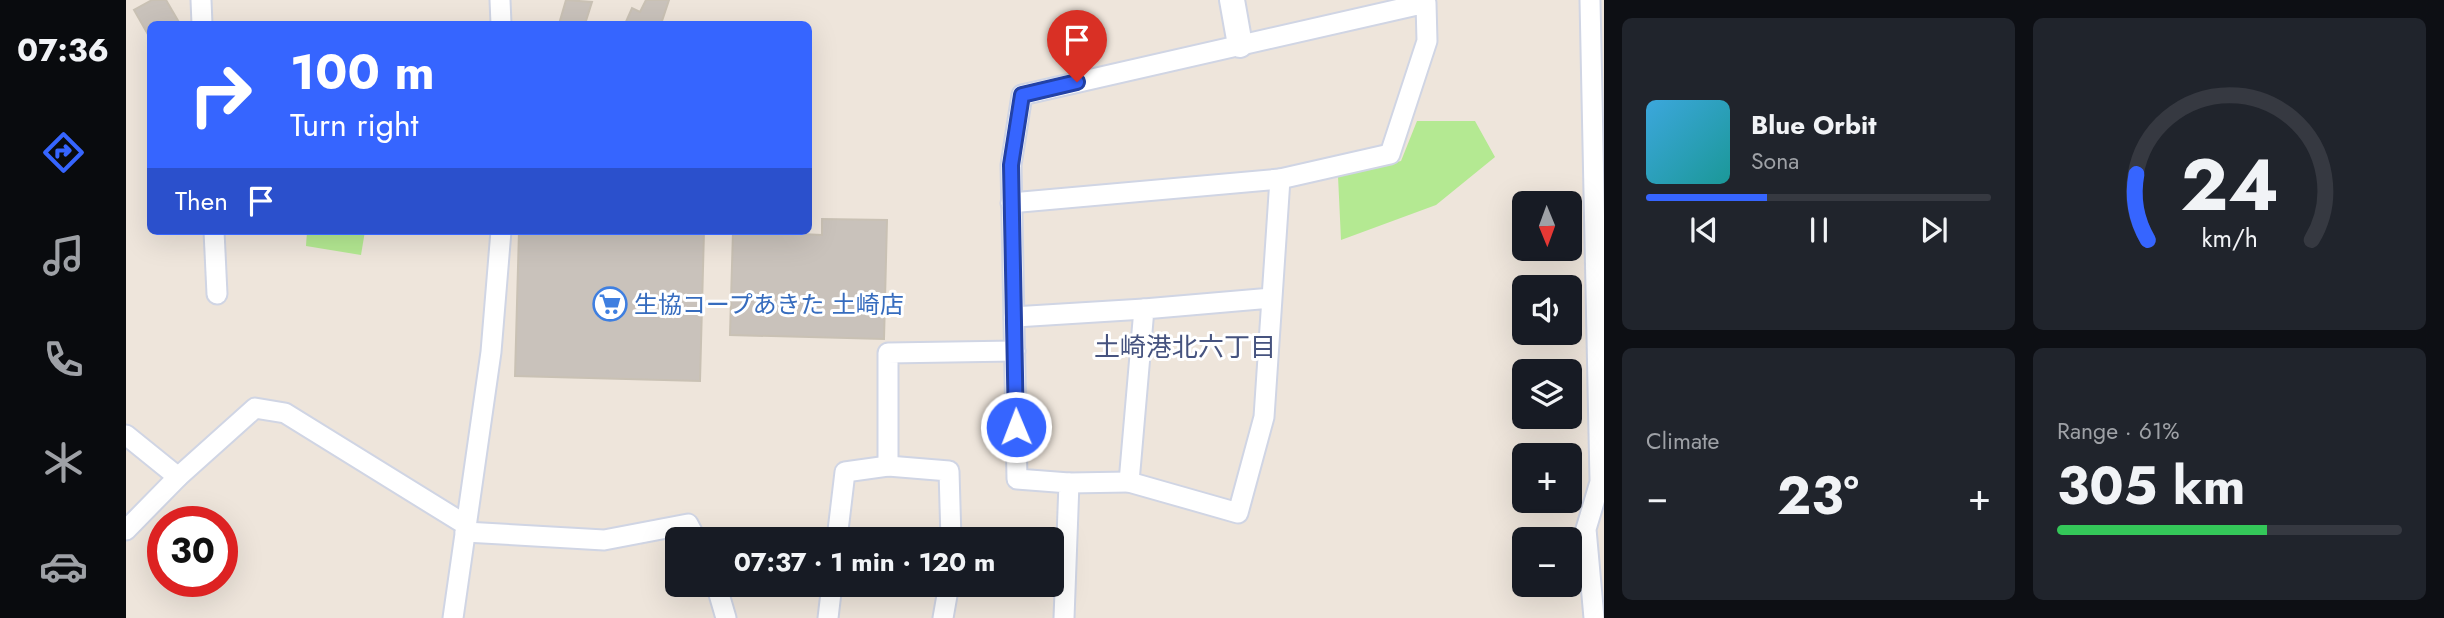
<!DOCTYPE html>
<meta charset="utf-8">
<style>
:root{--surface:#171b24;--page:#20242c;--text:#f1f3f6;--muted:#9ea1a6;--line:#363941;--accent:#3665ff}
body{margin:0;font-family:Jost,"Noto Sans JP",sans-serif;background:var(--page);color:var(--text);height:100vh;display:flex;flex-direction:column;font-size:26px;white-space:nowrap}
*{box-sizing:border-box;margin:0}
p{font-size:23px;color:var(--muted)}
.icon{flex:none;width:38px;height:38px;fill:none;stroke:currentColor;stroke-width:2;stroke-linecap:round;stroke-linejoin:round}
.map{position:relative;flex:1;overflow:hidden}
.panel{display:flex;flex-direction:column;gap:18px;padding:18px;background:#0d0f14;width:840px}
.panel>*{flex:none}
.banner{position:absolute;left:21px;top:21px;width:665px;height:214px;border-radius:10px;box-shadow:0 7px 28px #0002;background:#3665ff;color:#fff;overflow:hidden}
.needle{width:46px;rotate:179deg}
.controls{position:absolute;left:1386px;top:191px;display:grid;gap:14px}
.controls a{display:grid;place-items:center;width:70px;height:70px;border-radius:10px;background:var(--surface);box-shadow:0 7px 28px #0002;font-size:35px}
.speed{position:absolute;left:21px;top:506px;display:flex;gap:14px;font-size:35px;font-weight:700;text-align:center}
.speed>*{display:grid;place-content:center;width:91px;height:91px;border-radius:50%;background:var(--surface);box-shadow:0 7px 28px #0002;line-height:1}
.speed .limit{border:10px solid #d22;background:#fff;color:#111}
.pin{position:absolute;display:grid;place-items:center;width:60px;height:60px;color:#fff;margin:-72px -30px;border-radius:50% 50% 50% 0;rotate:-45deg;box-shadow:0 0 7px #0007}
.pin .icon{rotate:45deg}
.me{position:absolute;width:77px;margin:-38px;rotate:359deg;stroke-linejoin:round;filter:drop-shadow(0 0 5px #0008)}
.turn{display:flex;align-items:center;gap:24px;height:147px;padding:0 28px;font-size:32px}
.turn .icon{width:91px;height:91px;stroke-width:2.5}
.turn b{display:block;font-size:49px;line-height:60px}
.then{display:flex;align-items:center;height:66px;padding:0 28px;background:#0003;gap:14px;font-size:26px}
.big{font-size:52px;font-weight:700;line-height:1.1}
.panel .tile{flex:1;display:flex;flex-direction:column;justify-content:center;gap:10px;min-width:0;padding:0 24px;border-radius:10px;background:var(--page)}
.panel .dial{align-items:center;gap:0}
.dial svg{height:182px;overflow:visible;fill:none;stroke:var(--line);stroke-width:7;stroke-linecap:round;text-anchor:middle}
.dial text{fill:var(--text);stroke:none}
.song{display:flex;align-items:center;gap:21px}
.cover{width:84px;height:84px;border-radius:10px;background:linear-gradient(135deg,hsl(200 70% 55%),hsl(180 70% 35%))}
.played{height:7px;border-radius:4px;background:linear-gradient(90deg,var(--accent) 35%,var(--line) 35%)}
.keys{display:flex;justify-content:space-around;direction:ltr}
.heat{display:flex;justify-content:space-between;align-items:center;font-size:38px;direction:ltr}
.charge{height:10px;border-radius:5px;background:linear-gradient(90deg,#34c759 61%,var(--line) 0)}
.panel .tiles{flex:1;display:grid;gap:18px;grid-template-columns:repeat(2,1fr)}
.trip{position:absolute;left:539px;top:527px;width:399px;height:70px;border-radius:10px;background:var(--surface);box-shadow:0 7px 28px #0002;font-weight:700;line-height:70px;text-align:center}
main{display:flex;flex:1;min-height:0}
.tabs{display:flex;flex-direction:column;width:126px;justify-content:space-around;align-items:center;background:#090b0e;color:var(--muted)}
.tabs .icon{width:49px;height:49px}
.tabs .on{color:var(--accent)}
.tabs b{font-size:32px;color:var(--text)}
.map>svg:first-child{display:block}
.green{fill:#b4e992}
.building{fill:#c9c2bb;stroke:#c9c1b4;stroke-width:2}
.lines{fill:none;stroke-linecap:round;stroke-linejoin:round}
.minor-casing{stroke:#d0d5e4;stroke-width:23}
.tertiary-casing{stroke:#d0d5e4;stroke-width:28}
.minor{stroke:#fff;stroke-width:19}
.tertiary{stroke:#fff;stroke-width:24}
.route-casing{stroke:#2342a6;stroke-width:18}
.route{stroke:#3665ff;stroke-width:12}
.labels{text-anchor:middle;dominant-baseline:central;stroke-width:6;stroke-linejoin:round;paint-order:stroke}
.shop-label{font-size:24px;fill:#366cbe;stroke:#fff;text-anchor:start}
.neighbourhood-label{font-size:26px;fill:#46537f;stroke:#fff}
</style>
<main>
<nav class="tabs">
<b>07:36</b>
<svg class="icon on" aria-label="directions" viewBox="0 0 24 24"><path d="M12 3l9 9-9 9-9-9zM9 14v-3h6M13 9l2 2-2 2"/></svg>
<svg class="icon" aria-label="music" viewBox="0 0 24 24"><path d="M9 18V5l10-2v13"/><circle cx="6" cy="18" r="3"/><circle cx="16" cy="16" r="3"/></svg>
<svg class="icon" aria-label="phone" viewBox="0 0 24 24"><path d="M5 4h4l2 5-3 2q2 4 5 5l2-3 5 2v4C11 20 4 13 5 4z"/></svg>
<svg class="icon" aria-label="climate" viewBox="0 0 24 24"><path d="M12 3v18M4 7l16 10M4 17L20 7"/></svg>
<svg class="icon" aria-label="car" viewBox="0 0 24 24"><path d="M5 17H2v-5l4-1 3-4h7l3 4 3 1v5h-3M9 17h6M6 11h13"/><circle cx="7" cy="17" r="2"/><circle cx="17" cy="17" r="2"/></svg>
</nav>
<div class="map">
<svg width="1478" height="618" viewBox="0 0 1478 618">
<rect width="100%" height="100%" fill="#eee5db"/>
<g class="green">
<path d="M1291,121H1349L1369,157L1310,205L1215,240L1212,176L1275,161Z"/>
<path d="M181,231H239L235,255L180,246Z"/>
</g>
<g class="building">
<path d="M26,0H40L54,24H24V38L8,10Z"/>
<path d="M440,0L466,2L459,24H433Z"/>
<path d="M520,0H543L535,24H499L506,8L514,12Z"/>
<path d="M696,219L761,220L758,339L604,335L607,231L696,235Z"/>
<path d="M393,231H578L574,381L389,376Z"/>
</g>
<g class="lines">
<defs>
<g id="minor">
<path d="M75,0L76,24"/>
<path d="M374,0L375,24"/>
<path d="M1464,0L1474,482L1460,529L1468,618"/>
<path d="M885,203L1154,179"/>
<path d="M88,231L91,294"/>
<path d="M888,317L1018,309"/>
<path d="M0,435L52,477L129,408L159,413L340,525"/>
<path d="M762,466V353L889,351"/>
<path d="M943,483L1003,482"/>
<path d="M0,530L52,477"/>
<path d="M339,532L478,540L562,524L570,539"/>
<path d="M711,539L719,472L762,466L823,471L825,539"/>
<path d="M590,584L600,618"/>
<path d="M327,618L365,352L375,231"/>
<path d="M702,618L706,584"/>
<path d="M817,618L823,584"/>
<path d="M938,618L943,483L891,479L885,165L896,95L1300,3L1301,41L1264,154L1154,179L1138,417L1112,513L1003,482L1018,309L1146,298"/>
</g>
<path id="tertiary" d="M1106,0L1114,45"/>
</defs>
<use href="#minor" class="minor-casing"/>
<use href="#tertiary" class="tertiary-casing"/>
<use href="#minor" class="minor"/>
<use href="#tertiary" class="tertiary"/>
</g>
<g class="lines">
<defs>
<path id="route" d="M890,427L885,165L896,95L951,82"/>
</defs>
<use href="#route" class="route-casing"/>
<use href="#route" class="route"/>
</g>
<defs>
<symbol id="supermarket-ring" viewBox="-11 -11 22 22"><circle r="9.5" fill="#fff" stroke="#3f7fe0" stroke-width="1.5"/><path d="M-6-5.5h2.5l.6 2H6L4.5 2H-2.5L-4.4-4H-6ZM-1.5 3.2a1.3 1.3 0 1 0 .1 0ZM3 3.2a1.3 1.3 0 1 0 .1 0Z" fill="#3f7fe0"/></symbol>
</defs>
<g fill-rule="evenodd">
<use href="#supermarket-ring" x="465" y="285" width="38" height="38"/>
</g>
<g class="labels">
<g class="shop-label">
<text x="508" y="304">生協コープあきた 土崎店</text>
</g>
<g class="neighbourhood-label">
<text x="1059" y="347">土崎港北六丁目</text>
</g>
</g>
</svg>
<div class="controls">
<a><svg class="needle" viewBox="-14 -14 28 28"><path d="M0-13l5 13h-10z" fill="#e53935"/><path d="M0 13l5-13h-10z" fill="#9ea1a6"/></svg></a>
<a><svg class="icon" aria-label="sound" viewBox="0 0 24 24"><path d="M4 9h4l5-4v14l-5-4H4zM17 9q2 3 0 6"/></svg></a>
<a><svg class="icon" aria-label="layers" viewBox="0 0 24 24"><path d="M12 4l9 5-9 5-9-5zM3 14l9 5 9-5"/></svg></a>
<a>+</a>
<a>−</a>
</div>
<div class="speed"><div class="limit">30</div></div>
<div class="pin" style="left:951px;top:82px;background:#d93025"><svg class="icon" aria-label="arrive" viewBox="0 0 24 24"><path d="M6 21V4h12l-3 4 3 4H6"/></svg></div>
<svg class="me" style="left:890px;top:427px" viewBox="-20 -20 40 40"><circle r="17" fill="#3665ff" stroke="#fff" stroke-width="3"/><path d="M0-11L8 9 0 5-8 9z" fill="#fff"/></svg>
<div class="trip">07:37 · 1 min · 120 m</div>
<div class="banner">
<div class="turn"><svg class="icon" aria-label="right" viewBox="0 0 24 24"><path d="M7 20v-9h11M14 6l5 5-5 5"/></svg><div><b>100 m</b>Turn right</div></div>
<div class="then">Then<svg class="icon" aria-label="arrive" viewBox="0 0 24 24"><path d="M6 21V4h12l-3 4 3 4H6"/></svg></div>
</div>
</div>
<section class="panel">
<div class="tiles">
<div class="tile">
<div class="song"><i class="cover"></i><div><b>Blue Orbit</b><p>Sona</p></div></div>
<div class="played"></div>
<div class="keys"><svg class="icon" aria-label="previous" viewBox="0 0 24 24"><path d="M18 5L8 12l10 7zM5 5v14"/></svg><svg class="icon" aria-label="pause" viewBox="0 0 24 24"><path d="M8 5v14M16 5v14"/></svg><svg class="icon" aria-label="next" viewBox="0 0 24 24"><path d="M6 5l10 7-10 7zM19 5v14"/></svg></div>
</div>
<div class="tile dial"><svg viewBox="0 0 100 80">
<path d="M14 69A42 42 0 1 1 86 69"/>
<path d="M14 69A42 42 0 0 1 9 40" stroke="#3665ff"/>
<text x="50" y="56" font-size="32" font-weight="700">24</text>
<text x="50" y="72" font-size="11">km/h</text>
</svg></div>
<div class="tile"><p>Climate</p>
<div class="heat"><a>−</a><b class="big">23°</b><a>+</a></div>
</div>
<div class="tile"><p>Range · 61%</p><b class="big">305 km</b><div class="charge"></div></div>
</div>
</section>
</main>
